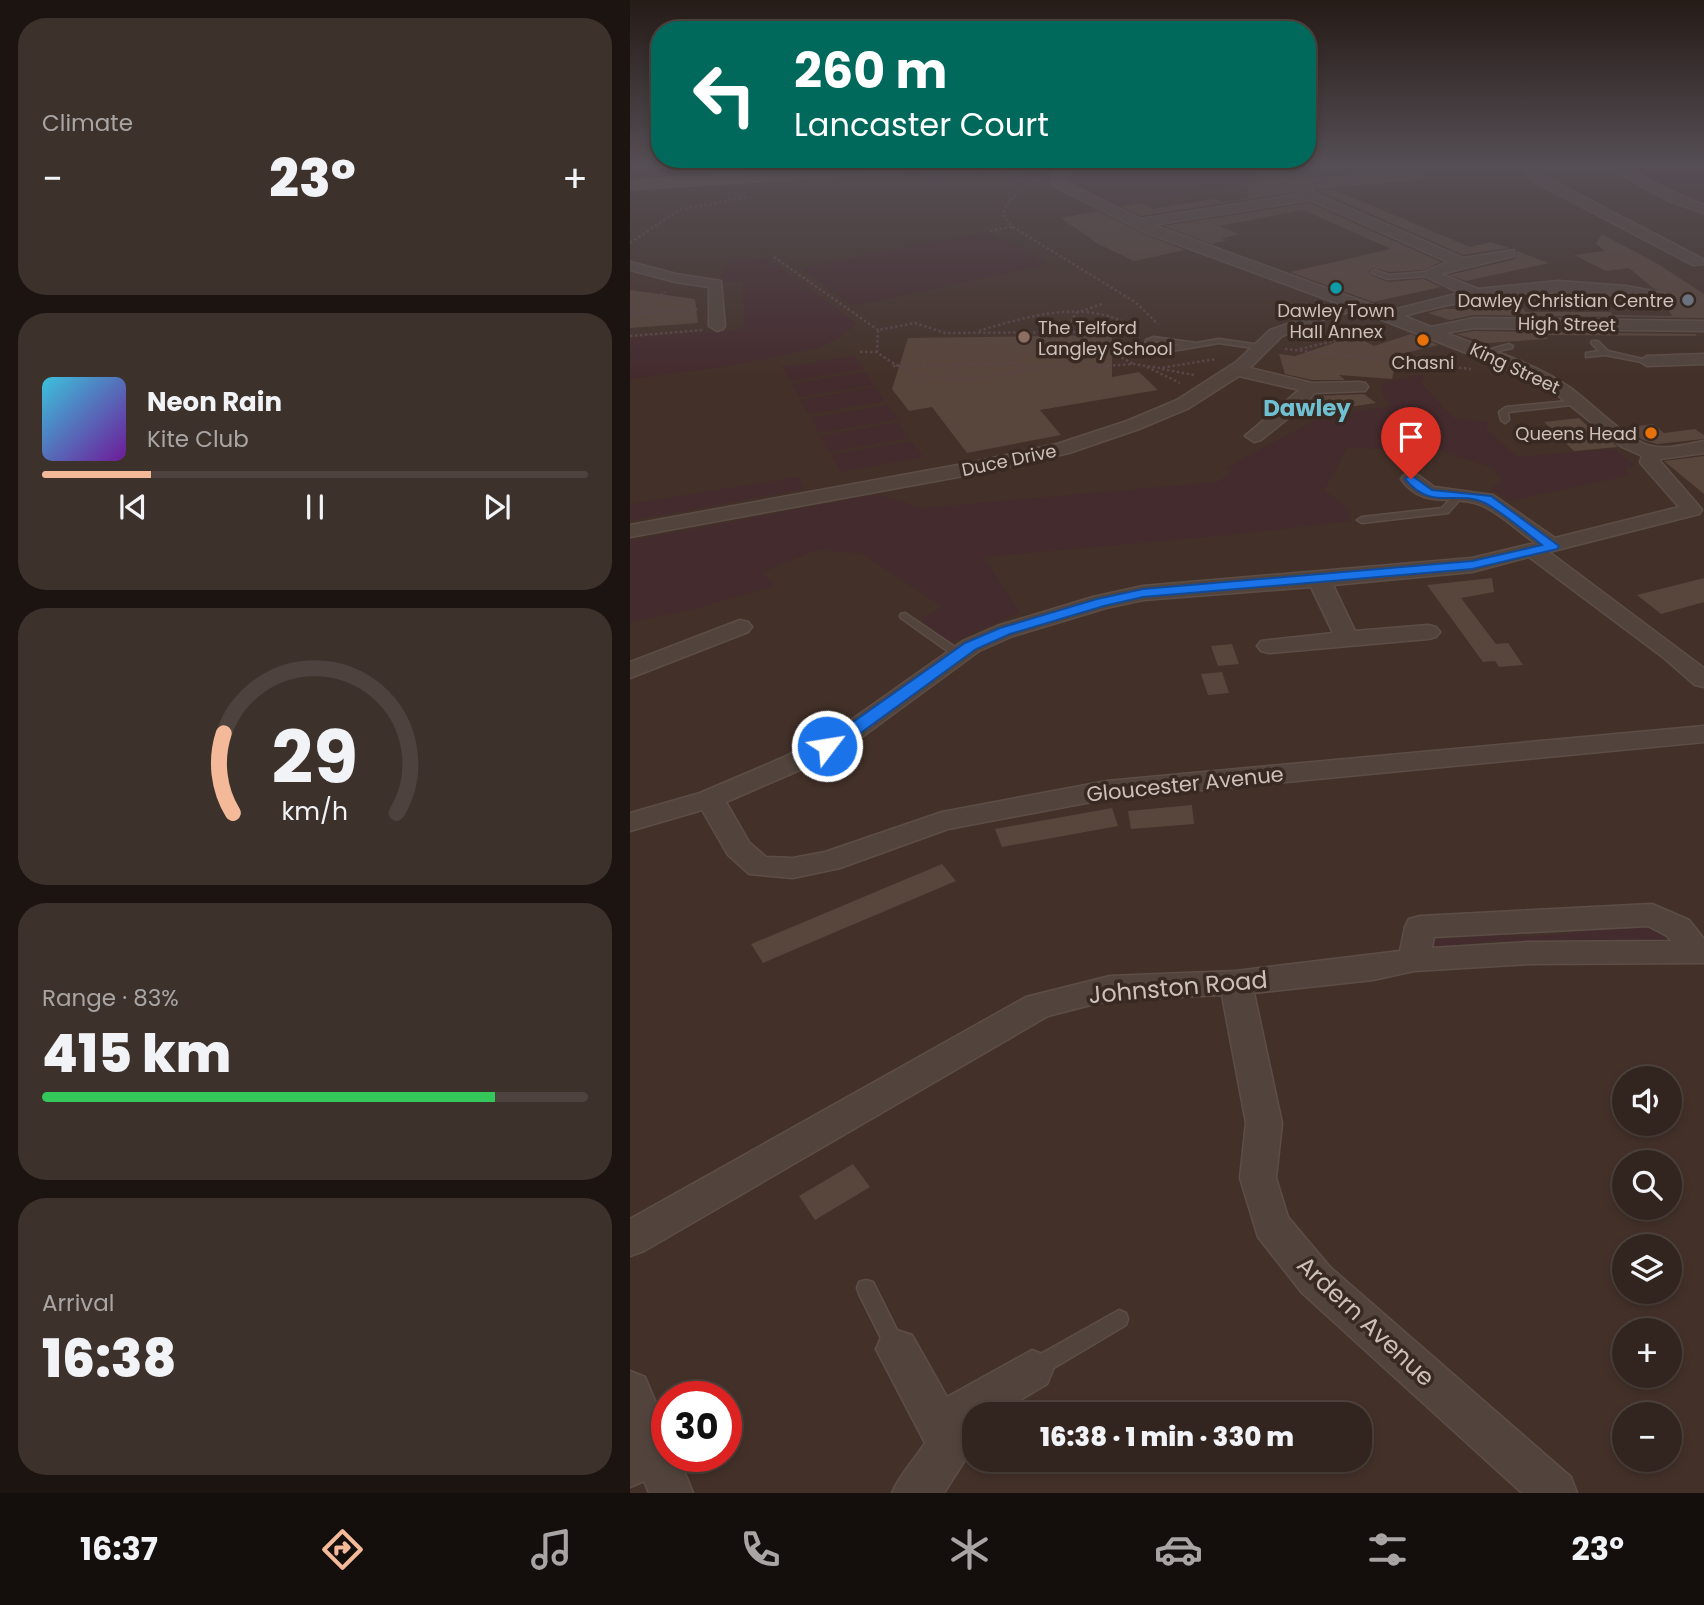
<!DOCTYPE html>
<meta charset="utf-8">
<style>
:root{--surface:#32251f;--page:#3d312c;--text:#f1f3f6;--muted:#a8a5a4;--line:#4d423d;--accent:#f4b998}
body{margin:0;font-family:Poppins,sans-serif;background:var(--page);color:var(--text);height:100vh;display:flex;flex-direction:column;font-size:26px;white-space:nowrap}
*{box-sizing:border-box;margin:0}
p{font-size:23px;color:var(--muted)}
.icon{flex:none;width:38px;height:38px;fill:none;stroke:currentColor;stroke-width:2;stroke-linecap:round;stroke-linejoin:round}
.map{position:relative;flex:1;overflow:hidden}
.sheet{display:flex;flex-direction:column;gap:18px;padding:18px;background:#1c1411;width:630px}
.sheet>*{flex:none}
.banner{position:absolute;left:21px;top:21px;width:665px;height:147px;border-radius:28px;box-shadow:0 4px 10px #0003,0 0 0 2px var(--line);background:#00695c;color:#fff;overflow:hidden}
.tools{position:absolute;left:982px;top:1066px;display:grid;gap:14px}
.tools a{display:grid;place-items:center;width:70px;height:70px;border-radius:50%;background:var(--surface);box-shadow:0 4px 10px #0003,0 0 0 2px var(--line);font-size:35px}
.speed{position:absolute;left:21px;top:1381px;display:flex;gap:14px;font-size:35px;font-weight:700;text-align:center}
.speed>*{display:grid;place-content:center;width:91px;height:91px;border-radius:50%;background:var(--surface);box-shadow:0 4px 10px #0003,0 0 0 2px var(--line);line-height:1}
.speed .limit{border:10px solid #d22;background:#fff;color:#111}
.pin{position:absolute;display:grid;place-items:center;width:60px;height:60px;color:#fff;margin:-72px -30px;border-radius:50% 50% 50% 0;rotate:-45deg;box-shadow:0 0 7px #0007}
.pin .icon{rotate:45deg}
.me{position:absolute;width:77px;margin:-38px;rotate:59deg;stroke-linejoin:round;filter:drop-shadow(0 0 5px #0008)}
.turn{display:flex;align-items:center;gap:24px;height:147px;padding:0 28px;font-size:32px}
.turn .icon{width:91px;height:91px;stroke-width:2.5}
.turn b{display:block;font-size:49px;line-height:60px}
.big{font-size:52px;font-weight:800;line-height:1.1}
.sheet .tile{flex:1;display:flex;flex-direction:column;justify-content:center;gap:10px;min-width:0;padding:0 24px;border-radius:28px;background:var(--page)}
.sheet .dial{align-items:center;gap:0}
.dial svg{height:182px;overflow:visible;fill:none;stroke:var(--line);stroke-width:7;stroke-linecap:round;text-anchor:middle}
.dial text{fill:var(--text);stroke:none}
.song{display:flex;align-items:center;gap:21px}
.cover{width:84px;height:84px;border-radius:10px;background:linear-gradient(135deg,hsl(190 70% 55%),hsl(280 70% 35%))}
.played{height:7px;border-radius:4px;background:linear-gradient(90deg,var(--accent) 20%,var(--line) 20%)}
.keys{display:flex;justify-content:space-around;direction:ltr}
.heat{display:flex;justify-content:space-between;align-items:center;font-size:38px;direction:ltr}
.charge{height:10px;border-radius:5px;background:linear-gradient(90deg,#34c759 83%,var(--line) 0)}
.trip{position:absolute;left:332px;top:1402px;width:410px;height:70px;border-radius:28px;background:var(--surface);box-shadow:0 4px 10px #0003,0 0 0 2px var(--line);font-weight:800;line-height:70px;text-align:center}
.tabs{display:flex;height:112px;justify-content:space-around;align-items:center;background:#140f0c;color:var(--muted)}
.tabs .icon{width:49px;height:49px}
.tabs .active{color:var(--accent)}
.tabs b{font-size:32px;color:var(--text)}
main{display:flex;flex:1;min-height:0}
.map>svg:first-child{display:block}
.green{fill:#442b2e}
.building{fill:#58453b}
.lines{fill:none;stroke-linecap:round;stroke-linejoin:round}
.service-casing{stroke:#5c4e47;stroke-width:3}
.minor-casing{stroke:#5c4e47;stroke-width:3}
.secondary-casing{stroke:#5c4e47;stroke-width:2}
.path{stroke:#5b4448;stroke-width:2.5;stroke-dasharray:2.5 2.5;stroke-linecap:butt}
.service{fill:#52443d;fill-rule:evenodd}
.minor{fill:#52443d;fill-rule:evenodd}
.secondary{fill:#65554b;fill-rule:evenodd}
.route{fill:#1a73e8;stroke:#114b97;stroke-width:2}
.culture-dot{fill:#0f9aa8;stroke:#382922;stroke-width:2.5}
.worship-dot{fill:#6b7280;stroke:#382922;stroke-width:2.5}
.education-dot{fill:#8d6e63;stroke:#382922;stroke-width:2.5}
.food-dot{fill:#e8710a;stroke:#382922;stroke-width:2.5}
.labels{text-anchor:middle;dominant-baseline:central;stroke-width:7;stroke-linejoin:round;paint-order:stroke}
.far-poi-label{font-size:18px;fill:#ccc1ba;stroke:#382922;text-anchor:end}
.far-street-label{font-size:18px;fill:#ccc1ba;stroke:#382922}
.street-label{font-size:21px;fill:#ccc1ba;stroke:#382922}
.far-district-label{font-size:23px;font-weight:bold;fill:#6fc0d2;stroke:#382922}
.near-street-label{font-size:24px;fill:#ccc1ba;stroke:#382922}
</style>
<main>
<section class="sheet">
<div class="tile"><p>Climate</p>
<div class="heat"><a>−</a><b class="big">23°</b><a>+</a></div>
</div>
<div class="tile">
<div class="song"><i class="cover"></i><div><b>Neon Rain</b><p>Kite Club</p></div></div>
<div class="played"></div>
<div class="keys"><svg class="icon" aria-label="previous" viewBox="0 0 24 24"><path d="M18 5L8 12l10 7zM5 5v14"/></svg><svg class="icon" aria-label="pause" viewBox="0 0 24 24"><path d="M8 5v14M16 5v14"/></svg><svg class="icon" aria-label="next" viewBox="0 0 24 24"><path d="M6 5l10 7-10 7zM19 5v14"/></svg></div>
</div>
<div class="tile dial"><svg viewBox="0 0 100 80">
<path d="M14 69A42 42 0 1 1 86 69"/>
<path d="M14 69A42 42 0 0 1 10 34" stroke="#f4b998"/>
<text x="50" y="56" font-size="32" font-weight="700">29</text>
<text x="50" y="72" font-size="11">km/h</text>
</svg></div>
<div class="tile"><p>Range · 83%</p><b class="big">415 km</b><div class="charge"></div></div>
<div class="tile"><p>Arrival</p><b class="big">16:38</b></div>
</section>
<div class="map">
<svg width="1074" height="1493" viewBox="0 0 1074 1493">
<rect width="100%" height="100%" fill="#433129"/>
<g class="green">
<path d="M359,167L504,169L500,174C542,169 581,161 621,176H615V186H599L485,205L438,180L417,183Z"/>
<path d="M1030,167H1074V208L999,170Z"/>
<path d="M359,231L419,264L223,306L171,268Z"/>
<path d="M137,258L226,323L212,336L189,348L93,367L0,379V338L114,329L113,281L89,282L100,260Z"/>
<path d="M225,356L234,369L160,381L152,367Z"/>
<path d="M235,372L245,385L169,397L161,384Z"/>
<path d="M795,374L791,383L823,418L858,422L856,428L887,457L985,449L1005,465L994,469L1000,475L880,501L861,489L872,481L863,468L782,442L764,449L717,448L694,490L717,507L721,521L598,535L354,557L390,612L321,643L293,623L292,618L313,607L231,553L186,550L133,572L144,586L56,611L0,622V541L248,494L292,508L588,482L603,471L597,467L691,417L761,406L750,389L755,382Z"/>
<path d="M245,387L255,401L178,414L170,400Z"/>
<path d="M258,405L268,419L189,433L181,418Z"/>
<path d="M269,422L279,438L199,452L190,436Z"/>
<path d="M282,441L293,457L210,472L201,455Z"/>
<path d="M169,477L174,489L0,521V504Z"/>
<path d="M1032,927L1044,938L1037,943L863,941L807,949L793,941L805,931L820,939L846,935L850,928H871L888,937L939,934L943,928Z"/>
</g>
<g class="building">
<path d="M637,178L662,185L667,192L511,216L492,207L512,203L523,209L584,199L592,202L619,198L617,186Z"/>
<path d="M702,189L840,247L861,242L879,248L833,255L686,190Z"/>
<path d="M680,203L811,262L794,270L759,272L743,268L739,271L741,275L758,282L794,279L811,287L743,302L660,272L761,249L673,210L589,226L609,234L591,239L598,240L582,244L533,226Z"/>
<path d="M468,211L516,235L555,250L504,261L468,244L431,218Z"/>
<path d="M972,234L1028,264L1074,294V318L844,315L820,320L798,313L814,309H894L895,312H980L983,315L1042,316L1035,305L1042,300V296L1023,288L999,268L976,271L944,255L975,251L966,244Z"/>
<path d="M887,251L919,263L836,281L819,275L885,259Z"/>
<path d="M0,290L65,299L68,323L0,328Z"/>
<path d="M844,331L1065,334L1067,336L913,335L918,339L856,343L826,334Z"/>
<path d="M781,334L808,345L767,355L762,379L709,375L715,380H682L655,374L649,354L665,356L725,336L744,346Z"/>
<path d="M482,335V377L509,372L528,390L410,410L431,435L337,453L302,407L279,411L262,389L278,338Z"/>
<path d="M734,394L746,403L686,412L678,405L685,396Z"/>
<path d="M949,418L963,431H968L988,447L944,451L914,422Z"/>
<path d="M1023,424L1034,433L1065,429L1074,435V439L1027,444L1013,440L993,428Z"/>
<path d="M1074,456V494L1034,461Z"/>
<path d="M862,578L864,592L831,598L866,644L878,643L893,665L869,667L865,661L853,662L797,585Z"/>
<path d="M1074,578V602L1031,614L1007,595Z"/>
<path d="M602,644L609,664L588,666L581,646Z"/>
<path d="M592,672L599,693L578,695L571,674Z"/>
<path d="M562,805L564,824L501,829L498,811Z"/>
<path d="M482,808L488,826L372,847L365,829Z"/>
<path d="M312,864L326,881L189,939L133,963L121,944Z"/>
<path d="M223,1164L240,1187L185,1220L169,1196Z"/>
</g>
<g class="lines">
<defs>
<g id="service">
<path d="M744,270L759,275L797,272L800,274L797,276L758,279L742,273V271Z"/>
<path d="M524,337L566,343L589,339L630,345L634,347L630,349L589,343L524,354L514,348L516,340ZM525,341L551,345L525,349L522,347Z"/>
<path d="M962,341H968L978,351L1021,361L1017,363L975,355L956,357V353L969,351L961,343Z"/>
<path d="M879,344L883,346L882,348L855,354L851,352Z"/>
<path d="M948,400L952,402L951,404L878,412L879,420L875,423L871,420L869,412L876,407Z"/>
<path d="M829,492L834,495L818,513L732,523L727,520L732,517L812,508L826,493Z"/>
<path d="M275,613L331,651L333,653L331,655H323L271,618L270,616L271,614Z"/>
<path d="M236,1280L243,1282L275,1346L272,1352L265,1355L258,1352L229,1294L227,1288L229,1282Z"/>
<path d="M489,1310L496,1313L498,1319L496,1325L412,1375L405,1377L398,1375L395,1368L398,1361Z"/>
</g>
<g id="minor">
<path d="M429,167L440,168L433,181L511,219L672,194L664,183L607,167H629L672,177L675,181L786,171L792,175L790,178L681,188L685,193L833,258L884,250V256L811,274L848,289L928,281L996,286L1033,293L1041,298L1033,303C941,285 864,291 774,316L801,327L844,318L1074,321V331L844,328L816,333C856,349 903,362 939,387C960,401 997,441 1021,446C1037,450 1058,444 1074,441V453L1030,459V461L1069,506L1072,510L1069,514L919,552L1074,668V687L1065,685L1034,658L899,557L842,572L703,585L725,631L798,625L806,627L810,632L806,637L798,639L639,653L631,651L627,646L631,641L703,633L681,587L513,600L476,608L383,636L349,651L225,742L170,770L96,802L119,842L136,857L163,858L195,852L312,812L477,781L1074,726V742L477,799L318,829L210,868L163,878L119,874L98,855L72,810L0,831V813L70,793L152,758L207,730L333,641L367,626L463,597L513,586L842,558L905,543C888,531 870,513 851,505C822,493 794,511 771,479L774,475H788L804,487L863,495L925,538L1049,507L1013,466L1010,462L1012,456L992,447L925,393L877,369L727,310L703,316L652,336L620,368L682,383L729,382L735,383L738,387L735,391L684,393L678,402L631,440L624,442L615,436L669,390L609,376L559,408L509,429L439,453L344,474L0,537V525L344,462L427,444L497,421L547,400L606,362L640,330L712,305L517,233L424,186L421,180ZM680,200L818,262L790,274L830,293L759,311L523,225Z"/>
<path d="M893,167H1004L1001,170L1049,195L1074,205V213L1039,201L984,171L907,173L1073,259L1074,264L1063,265L901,180Z"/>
<path d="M0,262L46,274L91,281L95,326L93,329L87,331L79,326V287L45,282L0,270Z"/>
<path d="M1074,354V364L1017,366L1009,361L1017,356Z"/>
<path d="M110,620L118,622L122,627L118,632L0,678V662Z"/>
<path d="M1022,904L1059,920L1074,939V963L899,964L784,971L743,980L624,993L652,1123L646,1178L658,1217L700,1267L941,1477L947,1493H892L672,1293L628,1237L610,1178L616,1123L592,995L480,1000L418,1016L14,1251L0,1256V1219L396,997L480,976L606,971L770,951L775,927L779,919L790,916ZM1018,926L1037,936L1041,941L899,942L802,948L804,937Z"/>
<path d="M267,1330L282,1335L317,1397L402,1350L417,1356L423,1370L417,1384L367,1414H345V1428L337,1432L342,1445L335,1460L314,1493H262C269,1475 284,1460 295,1443L246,1349L252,1335Z"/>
<path d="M0,1371L15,1377L37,1429V1456H48L63,1493H19L14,1481L0,1487Z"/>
</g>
<g id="secondary">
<path d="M199,167H290L282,172L0,190V180Z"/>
<path d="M417,167H541L533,172H425Z"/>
</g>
</defs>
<use href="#service" class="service-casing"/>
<use href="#minor" class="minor-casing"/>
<use href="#secondary" class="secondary-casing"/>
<g class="path">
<path d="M1027,170L1070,167"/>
<path d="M298,172L331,168"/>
<path d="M391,174L413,182"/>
<path d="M301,178C335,170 368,166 399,185"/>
<path d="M414,184C395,187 378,195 373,215L383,227L505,302L528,324"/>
<path d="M360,231L382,227"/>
<path d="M0,243L49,210L116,197"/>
<path d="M144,257L248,330"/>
<path d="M0,312L36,292"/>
<path d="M0,314L69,309"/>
<path d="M349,331C394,317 447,301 492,321L493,331L486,332"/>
<path d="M442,332V320L446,313L472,304"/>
<path d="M0,336L72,330"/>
<path d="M655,349L841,369"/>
<path d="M670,349L746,331"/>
<path d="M230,352H247"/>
<path d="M420,365C354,376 305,397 247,352L248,330L285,323L315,333L486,332L489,356L503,364"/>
<path d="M263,366L386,363L398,367"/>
<path d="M463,367L503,364L530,368L586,359"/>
<path d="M517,367L550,383"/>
<path d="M532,369L564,375"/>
<path d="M323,382L327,365"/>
</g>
<use href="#service" class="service"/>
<use href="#minor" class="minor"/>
<use href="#secondary" class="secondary"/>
</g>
<linearGradient id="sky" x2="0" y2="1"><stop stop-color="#251b17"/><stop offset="0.44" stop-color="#554e54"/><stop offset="1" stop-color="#554e54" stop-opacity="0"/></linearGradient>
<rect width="1074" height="376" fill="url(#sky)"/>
<path class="route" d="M781,475L802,490L861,496L929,546L927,549L842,569L513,597L474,606L380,634L346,649L221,740L197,750L189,746L335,643L370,628L467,599L513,589L842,561L912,545C894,531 875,514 855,503C827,489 802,512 775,479Z"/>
<circle class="culture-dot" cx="706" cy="288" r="7"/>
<circle class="worship-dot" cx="1058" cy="300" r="7"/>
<circle class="education-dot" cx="394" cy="337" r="7"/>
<g class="food-dot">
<circle cx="793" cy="340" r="7"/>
<circle cx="1021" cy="433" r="7"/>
</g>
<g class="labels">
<g class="far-poi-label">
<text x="1044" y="300">Dawley Christian Centre</text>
<text x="706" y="310" text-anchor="middle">Dawley Town<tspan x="706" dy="21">Hall Annex</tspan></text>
<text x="408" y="327" text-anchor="start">The Telford<tspan x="408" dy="21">Langley School</tspan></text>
<text x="793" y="362" text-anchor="middle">Chasni</text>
<text x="1007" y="433">Queens Head</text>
</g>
<g class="far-street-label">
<text transform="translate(937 324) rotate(1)">High Street</text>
<text transform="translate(885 368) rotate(25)">King Street</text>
<text transform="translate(379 460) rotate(-12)">Duce Drive</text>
</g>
<g class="street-label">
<text transform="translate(555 784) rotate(-6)">Gloucester Avenue</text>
</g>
<g class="far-district-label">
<text x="677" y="408">Dawley</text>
</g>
<g class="near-street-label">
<text transform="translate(548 987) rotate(-5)">Johnston Road</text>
<text transform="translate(736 1321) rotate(43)">Ardern Avenue</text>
</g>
</g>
</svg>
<div class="tools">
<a><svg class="icon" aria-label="sound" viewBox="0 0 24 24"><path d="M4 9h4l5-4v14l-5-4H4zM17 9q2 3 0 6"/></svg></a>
<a><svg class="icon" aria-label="search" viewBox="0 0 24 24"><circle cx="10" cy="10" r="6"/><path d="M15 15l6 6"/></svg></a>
<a><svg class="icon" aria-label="layers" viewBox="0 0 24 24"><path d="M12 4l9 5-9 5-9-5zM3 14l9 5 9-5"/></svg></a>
<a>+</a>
<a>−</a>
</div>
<div class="speed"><div class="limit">30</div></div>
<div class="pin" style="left:781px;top:479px;background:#d93025"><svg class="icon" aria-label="arrive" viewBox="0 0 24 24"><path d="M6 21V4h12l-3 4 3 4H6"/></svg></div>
<svg class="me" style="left:197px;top:746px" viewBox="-20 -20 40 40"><circle r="17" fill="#1a73e8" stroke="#fff" stroke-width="3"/><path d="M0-11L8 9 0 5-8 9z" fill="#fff"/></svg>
<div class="trip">16:38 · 1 min · 330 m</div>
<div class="banner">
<div class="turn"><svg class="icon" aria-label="left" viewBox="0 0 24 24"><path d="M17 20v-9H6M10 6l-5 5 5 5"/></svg><div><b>260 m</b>Lancaster Court</div></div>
</div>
</div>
</main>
<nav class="tabs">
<b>16:37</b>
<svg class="icon active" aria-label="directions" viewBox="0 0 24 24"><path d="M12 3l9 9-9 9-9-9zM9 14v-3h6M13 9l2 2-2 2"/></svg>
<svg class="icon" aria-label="music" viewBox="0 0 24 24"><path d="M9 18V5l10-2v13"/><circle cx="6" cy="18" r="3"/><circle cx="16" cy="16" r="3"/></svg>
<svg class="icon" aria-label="phone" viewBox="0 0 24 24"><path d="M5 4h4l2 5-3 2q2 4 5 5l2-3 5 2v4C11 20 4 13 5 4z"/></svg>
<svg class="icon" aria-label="climate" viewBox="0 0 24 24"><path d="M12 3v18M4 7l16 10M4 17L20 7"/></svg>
<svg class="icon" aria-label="car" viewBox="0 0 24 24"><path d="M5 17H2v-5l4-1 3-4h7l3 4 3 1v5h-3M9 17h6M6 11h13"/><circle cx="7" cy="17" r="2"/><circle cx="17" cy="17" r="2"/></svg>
<svg class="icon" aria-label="filters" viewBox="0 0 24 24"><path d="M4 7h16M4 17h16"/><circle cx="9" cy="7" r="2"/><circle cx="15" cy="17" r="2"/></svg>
<b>23°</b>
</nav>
